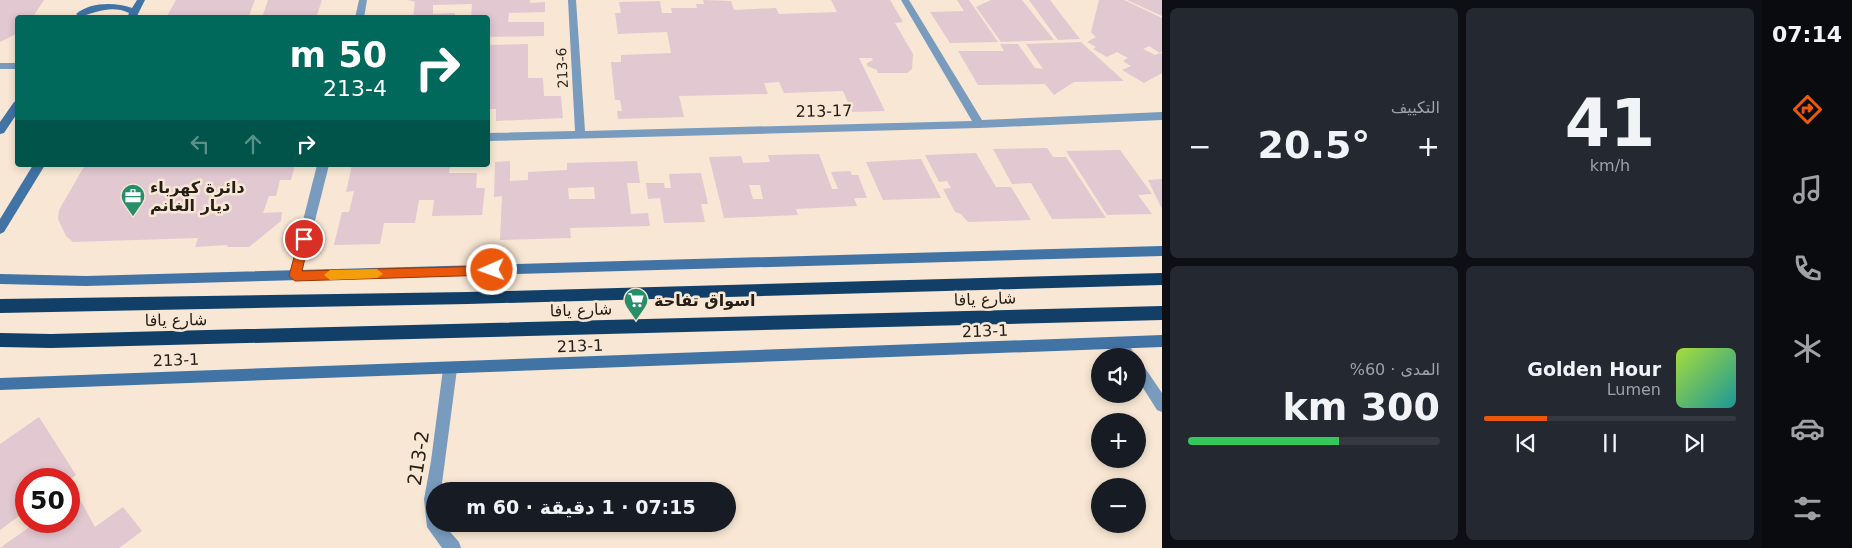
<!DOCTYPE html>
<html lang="ar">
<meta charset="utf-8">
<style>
:root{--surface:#171b24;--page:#242831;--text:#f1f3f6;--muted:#9ea1a6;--line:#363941;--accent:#ea580c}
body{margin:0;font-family:"DejaVu Sans","Noto Sans Arabic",sans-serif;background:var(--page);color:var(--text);direction:rtl;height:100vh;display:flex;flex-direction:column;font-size:19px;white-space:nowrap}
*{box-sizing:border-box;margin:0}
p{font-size:16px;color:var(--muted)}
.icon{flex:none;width:28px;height:28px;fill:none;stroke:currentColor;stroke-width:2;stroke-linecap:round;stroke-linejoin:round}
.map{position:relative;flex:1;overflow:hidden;direction:ltr}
.sheet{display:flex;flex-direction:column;gap:8px;padding:8px;background:#0d0f14;width:600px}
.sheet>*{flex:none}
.guide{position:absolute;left:15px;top:15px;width:475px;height:152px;border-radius:5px;box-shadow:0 2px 8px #0003;direction:rtl;background:#00695c;color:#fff;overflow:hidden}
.buttons{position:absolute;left:1091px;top:348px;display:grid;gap:10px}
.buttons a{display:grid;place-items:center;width:55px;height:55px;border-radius:50%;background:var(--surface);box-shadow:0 2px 8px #0003;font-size:25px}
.speed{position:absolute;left:15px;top:468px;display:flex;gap:10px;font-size:25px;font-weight:700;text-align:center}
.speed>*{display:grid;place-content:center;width:65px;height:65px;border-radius:50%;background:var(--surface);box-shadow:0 2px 8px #0003;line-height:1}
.speed .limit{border:8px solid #d22;background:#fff;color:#111}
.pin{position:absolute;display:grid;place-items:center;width:42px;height:42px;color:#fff;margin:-21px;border:2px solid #fff;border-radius:50%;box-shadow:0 1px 5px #0007}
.me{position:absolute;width:55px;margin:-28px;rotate:268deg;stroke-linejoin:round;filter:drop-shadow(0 0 4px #0008)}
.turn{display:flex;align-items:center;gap:18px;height:105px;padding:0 20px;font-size:22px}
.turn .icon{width:65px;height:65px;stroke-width:2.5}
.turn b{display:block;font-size:35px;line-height:42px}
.lanes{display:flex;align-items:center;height:48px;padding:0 20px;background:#0003;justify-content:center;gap:25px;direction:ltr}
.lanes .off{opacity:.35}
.big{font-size:38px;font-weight:700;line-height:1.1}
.sheet .tile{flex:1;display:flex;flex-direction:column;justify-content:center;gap:8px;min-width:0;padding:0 18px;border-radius:8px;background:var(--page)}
.sheet .dial{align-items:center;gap:0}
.dial b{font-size:65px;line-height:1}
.song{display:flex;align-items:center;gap:15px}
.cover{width:60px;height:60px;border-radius:8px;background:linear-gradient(135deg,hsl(80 70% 55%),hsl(180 70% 35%))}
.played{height:5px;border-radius:2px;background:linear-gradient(90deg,var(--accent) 25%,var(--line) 25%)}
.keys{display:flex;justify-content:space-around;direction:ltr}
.heat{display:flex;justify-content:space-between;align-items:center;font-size:28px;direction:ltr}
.charge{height:8px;border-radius:4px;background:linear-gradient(90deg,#34c759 60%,var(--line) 0)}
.sheet .tiles{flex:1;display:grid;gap:8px;grid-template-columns:repeat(2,1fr)}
.trip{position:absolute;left:426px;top:482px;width:310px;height:50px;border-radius:25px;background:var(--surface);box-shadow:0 2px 8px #0003;font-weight:700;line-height:50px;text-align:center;direction:rtl}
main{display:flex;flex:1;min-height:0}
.menu{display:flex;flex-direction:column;width:90px;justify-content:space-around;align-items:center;background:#090b0e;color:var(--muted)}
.menu .icon{width:35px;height:35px}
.menu .on{color:var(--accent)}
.menu b{font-size:22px;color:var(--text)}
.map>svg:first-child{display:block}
.building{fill:#e2c8d0;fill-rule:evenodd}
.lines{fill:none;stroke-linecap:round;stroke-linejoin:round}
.street{fill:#799bbd;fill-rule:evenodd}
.secondary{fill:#4173a5;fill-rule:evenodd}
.highway{fill:#123f67;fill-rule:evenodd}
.route{fill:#ea580c;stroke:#983908}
.slow{fill:#f59e0b}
.labels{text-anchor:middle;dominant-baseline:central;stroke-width:5;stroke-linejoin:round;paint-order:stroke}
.far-street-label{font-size:14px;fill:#241e17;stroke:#f8e7d4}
.street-label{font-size:16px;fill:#241e17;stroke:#f8e7d4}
.poi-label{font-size:16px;font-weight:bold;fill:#241e17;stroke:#f8e7d4;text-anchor:start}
.near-street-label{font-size:19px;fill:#241e17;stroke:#f8e7d4}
</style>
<main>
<nav class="menu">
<b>07:14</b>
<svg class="icon on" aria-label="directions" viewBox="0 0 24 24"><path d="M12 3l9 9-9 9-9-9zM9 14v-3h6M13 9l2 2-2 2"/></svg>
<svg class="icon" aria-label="music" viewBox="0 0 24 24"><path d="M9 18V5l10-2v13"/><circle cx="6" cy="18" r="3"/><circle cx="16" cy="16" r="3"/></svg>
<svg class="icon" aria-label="phone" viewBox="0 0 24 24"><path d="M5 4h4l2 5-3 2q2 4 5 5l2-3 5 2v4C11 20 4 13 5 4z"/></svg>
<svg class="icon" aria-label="climate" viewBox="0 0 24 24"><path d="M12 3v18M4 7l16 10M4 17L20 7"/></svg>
<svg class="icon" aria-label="car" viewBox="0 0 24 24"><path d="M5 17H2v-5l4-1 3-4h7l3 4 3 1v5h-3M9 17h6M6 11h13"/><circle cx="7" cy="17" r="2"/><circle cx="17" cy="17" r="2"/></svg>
<svg class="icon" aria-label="filters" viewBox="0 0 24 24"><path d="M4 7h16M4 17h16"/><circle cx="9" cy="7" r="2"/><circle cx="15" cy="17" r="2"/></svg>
</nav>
<section class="sheet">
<div class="tiles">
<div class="tile dial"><b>41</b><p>km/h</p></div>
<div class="tile"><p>التكييف</p>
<div class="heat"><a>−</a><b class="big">20.5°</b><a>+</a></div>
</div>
<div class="tile">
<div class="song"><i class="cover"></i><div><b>Golden Hour</b><p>Lumen</p></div></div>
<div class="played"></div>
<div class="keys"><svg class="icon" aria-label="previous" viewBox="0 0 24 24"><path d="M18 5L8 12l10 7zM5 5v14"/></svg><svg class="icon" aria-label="pause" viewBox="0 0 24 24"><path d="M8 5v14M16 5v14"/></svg><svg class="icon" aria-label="next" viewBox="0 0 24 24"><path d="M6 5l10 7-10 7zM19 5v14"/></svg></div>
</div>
<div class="tile"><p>المدى · 60%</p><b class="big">300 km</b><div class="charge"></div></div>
</div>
</section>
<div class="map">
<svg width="1162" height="548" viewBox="0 0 1162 548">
<rect width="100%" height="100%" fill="#f8e7d4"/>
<g class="building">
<path d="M0,0H44L32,18H18V33L0,42Z"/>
<path d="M176,0H255L248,18H166Z"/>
<path d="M268,0H322L317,15H305L304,18H262Z"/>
<path d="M408,0H530V3L545,2V12L509,13L508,22H544V36L488,37V18H471L472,4L433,5V14L455,13V18H413L415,2Z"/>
<path d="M703,0L731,1L734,10L776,8L779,14L837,12L831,0H890L903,22L895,23L913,54L912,69L907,73H878L877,70L867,66V63L873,60L872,58H859L885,111L852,112L843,91L784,93L779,82L764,83L768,94L679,96L684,117L618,119L617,111H622L620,100H615L611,62H621V55L671,53L667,32L618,34L615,13H621L619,2L660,1L662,13H672L671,8H697L696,4H704Z"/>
<path d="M957,0H969L998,42L950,43L930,12L964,11Z"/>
<path d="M991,0H1022L1054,40L1001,42L976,7Z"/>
<path d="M1029,0H1050L1080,39L1058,40Z"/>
<path d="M1099,0H1124L1162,18V51L1160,53L1162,54V73L1144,83L1122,70L1131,66L1123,61L1128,58L1117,52L1107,57L1093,49L1096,47L1087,42L1096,37L1091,32ZM1149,46L1160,53L1155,55L1143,49Z"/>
<path d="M1127,0H1162V16Z"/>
<path d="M1081,42L1124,81L1074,82L1054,95L1045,84L978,85L958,51H1004L1000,44H1018L1035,68L1043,69L1026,44Z"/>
<path d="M528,44V78H543L544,96H561L563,118L496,121V109H488V45Z"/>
<path d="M1047,148L1053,157H1066L1106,218L1052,219L1031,183L1012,184L993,149Z"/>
<path d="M1120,150L1152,194L1138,195L1152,214L1107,215L1066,151Z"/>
<path d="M976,153L996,187H1011L1031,220L968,222L961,214L955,212L943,189L951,188L947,181L939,182L925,155Z"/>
<path d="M819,154L832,189H838L831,172L850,171L852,175H858L867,198H854L857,206L796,209L798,215L724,218L709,157L741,156L743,163L770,162L768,155ZM749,185H760L763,199H753Z"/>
<path d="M921,159L941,198L883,200L866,162Z"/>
<path d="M510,161V181L528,180V172L567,170V163L637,161L640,183H627L631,214L648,213L650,226L570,228L571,238L500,240L502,196L494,197L495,162ZM594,187L595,199H569L568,188Z"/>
<path d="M85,165H295L291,180H280L276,196H269L263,213L282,212L281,221L249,247H228L227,245L195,247L198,238L73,242L66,236L58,219L59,210Z"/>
<path d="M352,165H450L449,173H477L476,188H485L482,215L432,216L434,200H419L415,223H384L380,244L334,245L342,212H349L354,191L346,192Z"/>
<path d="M701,173L708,204H701L705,222L664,223L660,198L648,199L646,183H664L665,188H671L669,174Z"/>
<path d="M1162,179V209L1148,180Z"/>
<path d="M39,417L76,475L69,480L26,479V511L0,530V444Z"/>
<path d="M77,494L95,527L123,507L142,531L119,548H0L38,521H69V500Z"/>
</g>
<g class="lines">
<g class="street">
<path d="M359,0H367L364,18H355Z"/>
<path d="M568,0H576L585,131L972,121L901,0H909L982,120L1162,112V120L979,128L488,141V133L575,131Z"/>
<rect x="0" y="63" width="18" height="6"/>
<path d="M317,165H329L301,276L299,280H291L289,276Z"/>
<path d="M1120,337L1125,339L1136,356H1121L1113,343L1115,339Z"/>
<path d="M450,363L455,365L457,369L441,491H435V524H443L459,542L461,548H442L427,527L424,499L431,461L443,369L445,365Z"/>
<path d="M1138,363L1143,365L1162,393V412L1157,410L1138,380Z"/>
</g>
<g class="secondary">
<path d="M137,0H145L136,18H127L129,13C112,5 97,12 80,17L76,14C90,2 115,2 132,8Z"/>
<path d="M18,101V112L4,133L0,134V122L14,102Z"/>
<path d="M33,165H45L4,232L0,234V219Z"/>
<path d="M1162,246V256L86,286L0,284V274L86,276Z"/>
<path d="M1162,335V347L0,390V378Z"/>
</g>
<g class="highway">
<path d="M1162,273V285L468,304L0,313V299L468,292Z"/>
<path d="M1162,306V320L51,348L0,347V333L51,334Z"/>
</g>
</g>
<path class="route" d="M304,235L309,239L302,271L492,266L498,270L492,275L295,281L289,276L299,239Z"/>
<path class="slow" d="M377,269L383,274L377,278L330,280L324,275L330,270Z"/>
<defs>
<symbol id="office-pin" viewBox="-11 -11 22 30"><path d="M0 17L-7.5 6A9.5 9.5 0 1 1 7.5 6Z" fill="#288e69" stroke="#f8e7d4"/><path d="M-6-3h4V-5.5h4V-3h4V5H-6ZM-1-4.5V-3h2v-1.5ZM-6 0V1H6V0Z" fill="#fff"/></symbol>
<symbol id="supermarket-pin" viewBox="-11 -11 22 30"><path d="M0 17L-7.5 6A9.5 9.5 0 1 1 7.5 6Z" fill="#288e69" stroke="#f8e7d4"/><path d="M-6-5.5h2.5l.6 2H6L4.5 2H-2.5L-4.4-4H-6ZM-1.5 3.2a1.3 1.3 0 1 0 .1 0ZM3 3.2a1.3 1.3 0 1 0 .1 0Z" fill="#fff"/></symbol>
</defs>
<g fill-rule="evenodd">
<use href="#office-pin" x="119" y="182" width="28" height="38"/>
<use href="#supermarket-pin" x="622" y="286" width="28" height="38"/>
</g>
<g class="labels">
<g class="far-street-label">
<text transform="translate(562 68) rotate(-93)">213-6</text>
</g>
<g class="street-label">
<text transform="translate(824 111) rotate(-1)">213-17</text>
<text transform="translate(985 299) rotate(-2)">شارع يافا</text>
<text transform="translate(581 310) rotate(-2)">شارع يافا</text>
<text transform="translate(176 320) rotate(-1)">شارع يافا</text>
<text transform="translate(985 331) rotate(-2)">213-1</text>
<text transform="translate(580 346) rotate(-2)">213-1</text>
<text transform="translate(176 360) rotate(-2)">213-1</text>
</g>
<g class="poi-label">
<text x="150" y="187">دائرة كهرباء<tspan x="150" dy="18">ديار الغانم</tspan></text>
<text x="654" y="300">اسواق تفاحة</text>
</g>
<g class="near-street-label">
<text transform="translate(418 458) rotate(-81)">213-2</text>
</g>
</g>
</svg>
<div class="buttons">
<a><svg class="icon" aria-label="sound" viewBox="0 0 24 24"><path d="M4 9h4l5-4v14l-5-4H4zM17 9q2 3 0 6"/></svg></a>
<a>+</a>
<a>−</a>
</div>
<div class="speed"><div class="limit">50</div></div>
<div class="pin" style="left:304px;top:239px;background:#d93025"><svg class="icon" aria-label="arrive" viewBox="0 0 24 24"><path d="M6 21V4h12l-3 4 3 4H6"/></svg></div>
<svg class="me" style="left:492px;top:270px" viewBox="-20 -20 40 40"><circle r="17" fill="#ea580c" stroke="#fff" stroke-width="3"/><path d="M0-11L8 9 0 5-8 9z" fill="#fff"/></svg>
<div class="trip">07:15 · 1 دقيقة · 60 m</div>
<div class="guide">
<div class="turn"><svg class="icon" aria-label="right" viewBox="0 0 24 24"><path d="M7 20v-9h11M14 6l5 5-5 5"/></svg><div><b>50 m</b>213-4</div></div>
<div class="lanes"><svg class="icon off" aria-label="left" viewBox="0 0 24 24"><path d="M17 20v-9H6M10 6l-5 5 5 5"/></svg><svg class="icon off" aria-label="ahead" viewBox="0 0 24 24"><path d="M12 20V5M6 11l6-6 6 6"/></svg><svg class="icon" aria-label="right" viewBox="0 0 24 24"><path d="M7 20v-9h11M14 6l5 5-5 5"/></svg></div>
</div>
</div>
</main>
